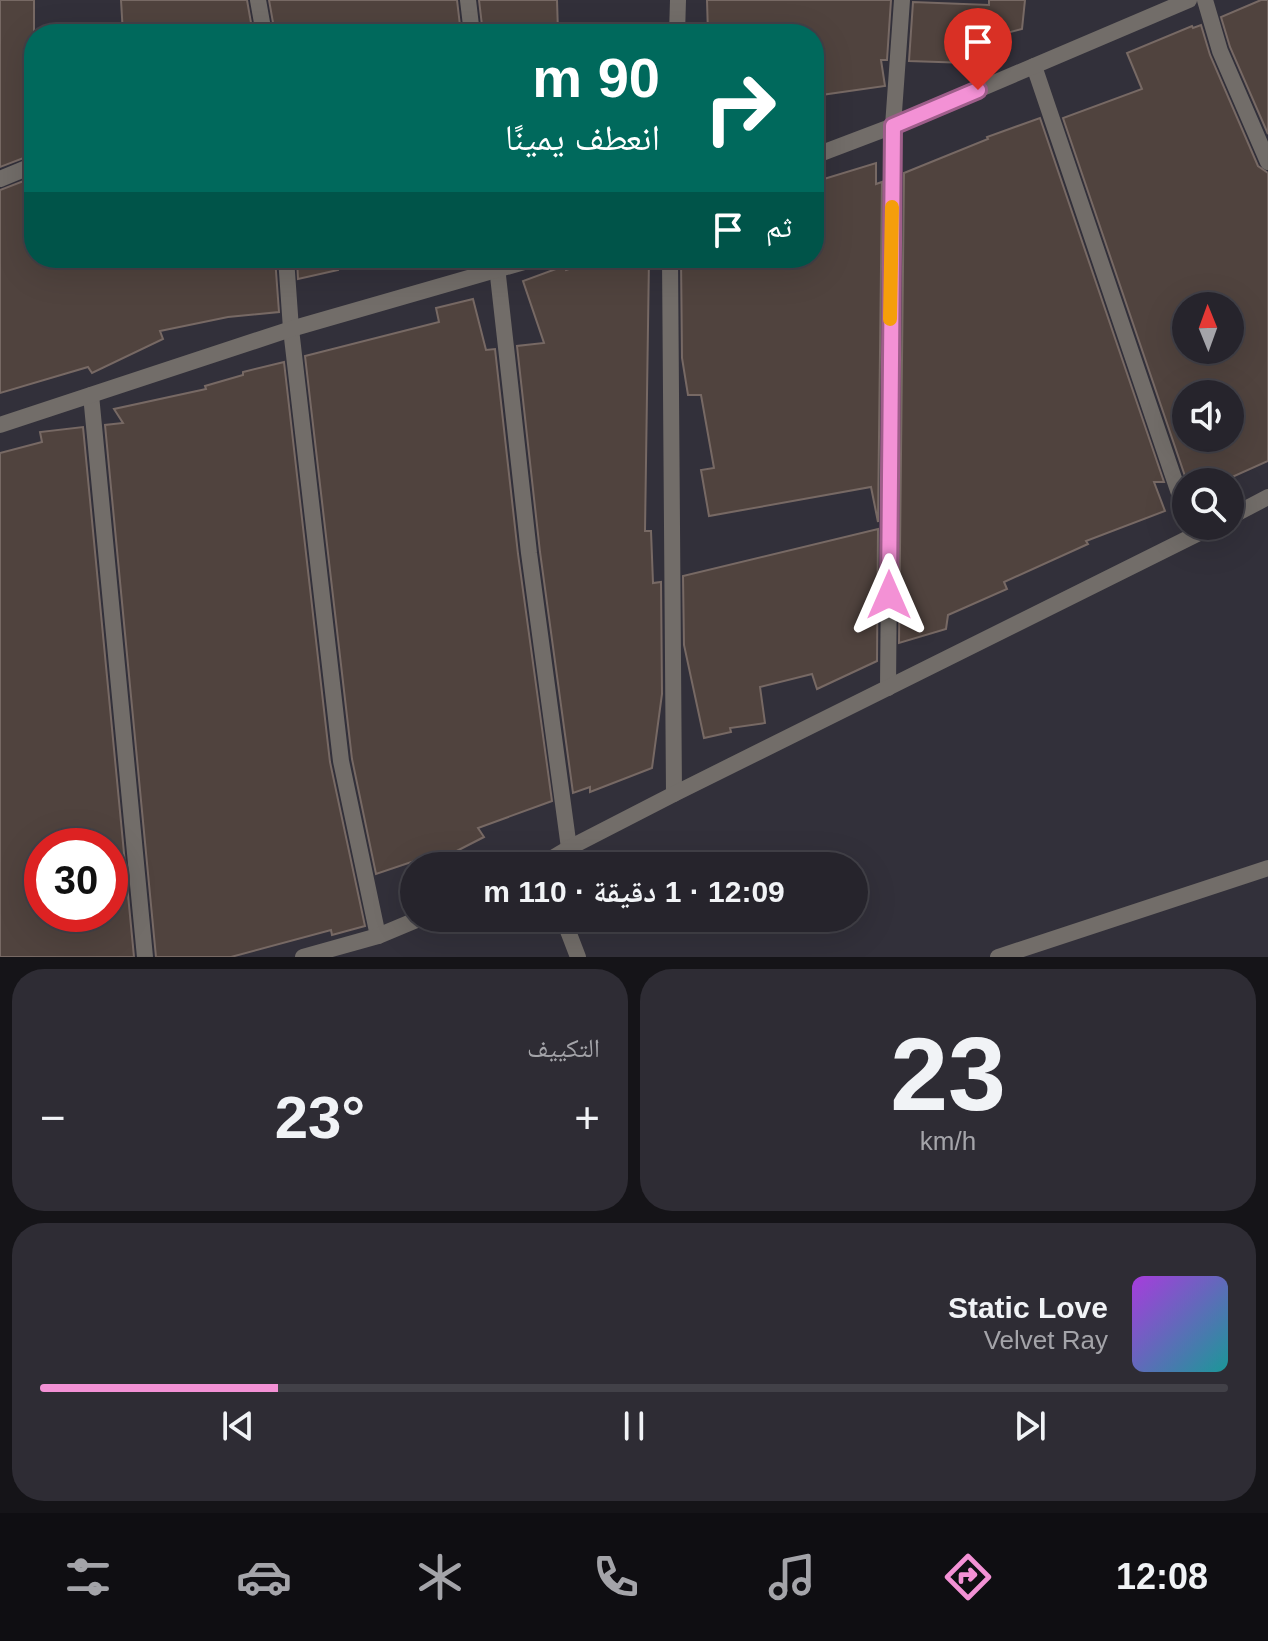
<!DOCTYPE html>
<html lang="ar">
<meta charset="utf-8">
<style>
:root{--surface:#26242c;--page:#2e2c34;--text:#f1f3f6;--muted:#a4a4a9;--line:#424148;--accent:#f391d5}
body{margin:0;font-family:Arial,"Noto Naskh Arabic",sans-serif;background:var(--page);color:var(--text);direction:rtl;height:100vh;display:flex;flex-direction:column;font-size:30px;white-space:nowrap}
*{box-sizing:border-box;margin:0}
p{font-size:26px;color:var(--muted)}
.icon{flex:none;width:44px;height:44px;fill:none;stroke:currentColor;stroke-width:2;stroke-linecap:round;stroke-linejoin:round}
.map{position:relative;height:957px;overflow:hidden;direction:ltr}
.panel{display:flex;flex-direction:column;gap:12px;padding:12px;background:#151418;flex:1}
.panel>*{flex:none}
.hud{position:absolute;left:24px;top:24px;width:800px;height:244px;border-radius:32px;box-shadow:0 8px 32px #0002,0 0 0 2px var(--line);direction:rtl;background:#00695c;color:#fff;overflow:hidden}
.needle{width:52px;rotate:359deg}
.controls{position:absolute;left:1172px;top:292px;display:grid;gap:16px}
.controls a{display:grid;place-items:center;width:72px;height:72px;border-radius:50%;background:var(--surface);box-shadow:0 8px 32px #0002,0 0 0 2px var(--line);font-size:40px}
.speed{position:absolute;left:24px;top:828px;display:flex;gap:16px;font-size:40px;font-weight:700;text-align:center}
.speed>*{display:grid;place-content:center;width:104px;height:104px;border-radius:50%;background:var(--surface);box-shadow:0 8px 32px #0002,0 0 0 2px var(--line);line-height:1}
.speed .limit{border:12px solid #d22;background:#fff;color:#111}
.pin{position:absolute;display:grid;place-items:center;width:68px;height:68px;color:#fff;margin:-82px -34px;border-radius:50% 50% 50% 0;rotate:-45deg;box-shadow:0 0 8px #0007}
.pin .icon{rotate:45deg}
.me{position:absolute;width:88px;margin:-44px;rotate:0deg;stroke-linejoin:round;filter:drop-shadow(0 0 6px #0008)}
.turn{display:flex;align-items:center;gap:28px;height:168px;padding:0 32px;font-size:36px}
.turn .icon{width:104px;height:104px;stroke-width:2.5}
.turn b{display:block;font-size:56px;line-height:68px}
.then{display:flex;align-items:center;height:76px;padding:0 32px;background:#0003;gap:16px;font-size:30px}
.big{font-size:60px;font-weight:700;line-height:1.1}
.panel .card{flex:1;display:flex;flex-direction:column;justify-content:center;gap:12px;min-width:0;padding:0 28px;border-radius:32px;background:var(--page)}
.panel .dial{align-items:center;gap:0}
.dial b{font-size:104px;line-height:1}
.song{display:flex;align-items:center;gap:24px}
.cover{width:96px;height:96px;border-radius:12px;background:linear-gradient(135deg,hsl(280 70% 55%),hsl(180 70% 35%))}
.played{height:8px;border-radius:4px;background:linear-gradient(90deg,var(--accent) 20%,var(--line) 20%)}
.keys{display:flex;justify-content:space-around;direction:ltr}
.heat{display:flex;justify-content:space-between;align-items:center;font-size:44px;direction:ltr}
.panel .tiles{flex:1;display:grid;gap:12px;grid-template-columns:1fr 1fr}
.card:last-child{grid-column:span 2}
.trip{position:absolute;left:400px;top:852px;width:468px;height:80px;border-radius:40px;background:var(--surface);box-shadow:0 8px 32px #0002,0 0 0 2px var(--line);font-weight:700;line-height:80px;text-align:center;direction:rtl}
.tab-bar{display:flex;height:128px;justify-content:space-around;align-items:center;background:#0f0e12;color:var(--muted)}
.tab-bar .icon{width:56px;height:56px}
.tab-bar .current{color:var(--accent)}
.tab-bar b{font-size:36px;color:var(--text)}
.map>svg:first-child{display:block}
.building{fill:#50433e;stroke:#776964;stroke-width:2;fill-rule:evenodd}
.lines{fill:none;stroke-linecap:round;stroke-linejoin:round}
.minor{stroke:#726d69;stroke-width:16}
.route-casing{stroke:#9e5e8a;stroke-width:20}
.route{stroke:#f391d5;stroke-width:14}
.slow{stroke:#f59e0b;stroke-width:14}
</style>
<div class="map">
<svg width="1268" height="957" viewBox="0 0 1268 957">
<rect width="100%" height="100%" fill="#32303a"/>
<g class="building">
<path d="M0,0H34V154L0,167Z"/>
<path d="M121,0H247L253,34H123Z"/>
<path d="M269,0H457L461,34H275Z"/>
<path d="M479,0H557L558,32L483,34Z"/>
<path d="M707,0H891L887,60H881L885,86L814,96V34H708Z"/>
<path d="M989,0H1025L1022,29L983,39L982,49L968,48V63L909,61L913,2L989,5Z"/>
<path d="M1261,0H1268V134L1230,47L1221,17Z"/>
<path d="M1201,25L1210,55L1258,166L1268,173V461L1221,482H1187L1063,118L1142,89L1127,53L1192,26L1193,28ZM1186,306H1230V350H1186ZM1186,394H1230V438H1186Z"/>
<path d="M1040,118L1164,482H1154L1165,511L1086,541L1088,544L1004,582L1007,589L948,615L946,629L899,643L904,173L988,139L987,137Z"/>
<path d="M876,163V184L882,182L878,522L871,487L709,516L701,470L714,468L701,395H688L682,358L681,258H814V182Z"/>
<path d="M34,177V258H275L279,312L228,317L160,331L163,339L92,373L88,367L0,393V190Z"/>
<path d="M297,258H336L338,270L298,279Z"/>
<path d="M603,258H649L645,531H651L653,583L661,582L662,694L652,768L590,792V787L573,793L540,552L517,346L544,343L523,281L564,266L566,270Z"/>
<path d="M473,299L486,350L495,349L518,554L552,801L478,828L484,837L443,858L441,852L376,874L352,759L305,356L439,322L436,308Z"/>
<path d="M284,362L330,762L365,926L332,935L331,930L231,957H156L105,425L123,423L114,409L206,389L205,386L243,375V372Z"/>
<path d="M83,427L134,957H0V453L42,442L40,432ZM42,846H110V914H42Z"/>
<path d="M878,529L877,661L817,689L812,674L760,687L765,723L730,728L731,732L704,738L684,645L683,576Z"/>
</g>
<g class="lines">
<g class="minor">
<path d="M258,0L264,34"/>
<path d="M468,0L472,34"/>
<path d="M1205,0L1220,51L1268,162"/>
<path d="M677,34L678,0"/>
<path d="M1034,66L1186,514"/>
<path d="M814,156L893,126L1189,0"/>
<path d="M0,179L34,165"/>
<path d="M286,258L291,329L341,761L378,936"/>
<path d="M496,258L529,553L569,848"/>
<path d="M670,258L674,794"/>
<path d="M91,395L145,957"/>
<path d="M0,425L291,329L538,258"/>
<path d="M1230,517L1268,497"/>
<path d="M888,688L893,126L902,0"/>
<path d="M539,866L569,848L674,794L1213,526"/>
<path d="M563,918L578,957"/>
<path d="M303,957L378,936L421,918"/>
<path d="M998,957L1268,868"/>
</g>
</g>
<g class="lines">
<defs>
<path id="route" d="M889,595L893,126L978,90"/>
</defs>
<use href="#route" class="route-casing"/>
<use href="#route" class="route"/>
<path class="slow" d="M890,319L892,207"/>
</g>
</svg>
<div class="controls">
<a><svg class="needle" viewBox="-14 -14 28 28"><path d="M0-13l5 13h-10z" fill="#e53935"/><path d="M0 13l5-13h-10z" fill="#a4a4a9"/></svg></a>
<a><svg class="icon" aria-label="sound" viewBox="0 0 24 24"><path d="M4 9h4l5-4v14l-5-4H4zM17 9q2 3 0 6"/></svg></a>
<a><svg class="icon" aria-label="search" viewBox="0 0 24 24"><circle cx="10" cy="10" r="6"/><path d="M15 15l6 6"/></svg></a>
</div>
<div class="speed"><div class="limit">30</div></div>
<div class="pin" style="left:978px;top:90px;background:#d93025"><svg class="icon" aria-label="arrive" viewBox="0 0 24 24"><path d="M6 21V4h12l-3 4 3 4H6"/></svg></div>
<svg class="me" style="left:889px;top:595px" viewBox="-20 -20 40 40"><path d="M0-17L14 15 0 8-14 15z" fill="#f391d5" stroke="#fff" stroke-width="4"/></svg>
<div class="trip">12:09 · 1 دقيقة · 110 m</div>
<div class="hud">
<div class="turn"><svg class="icon" aria-label="right" viewBox="0 0 24 24"><path d="M7 20v-9h11M14 6l5 5-5 5"/></svg><div><b>90 m</b>انعطف يمينًا</div></div>
<div class="then">ثم<svg class="icon" aria-label="arrive" viewBox="0 0 24 24"><path d="M6 21V4h12l-3 4 3 4H6"/></svg></div>
</div>
</div>
<section class="panel">
<div class="tiles">
<div class="card dial"><b>23</b><p>km/h</p></div>
<div class="card"><p>التكييف</p>
<div class="heat"><a>−</a><b class="big">23°</b><a>+</a></div>
</div>
<div class="card">
<div class="song"><i class="cover"></i><div><b>Static Love</b><p>Velvet Ray</p></div></div>
<div class="played"></div>
<div class="keys"><svg class="icon" aria-label="previous" viewBox="0 0 24 24"><path d="M18 5L8 12l10 7zM5 5v14"/></svg><svg class="icon" aria-label="pause" viewBox="0 0 24 24"><path d="M8 5v14M16 5v14"/></svg><svg class="icon" aria-label="next" viewBox="0 0 24 24"><path d="M6 5l10 7-10 7zM19 5v14"/></svg></div>
</div>
</div>
</section>
<nav class="tab-bar">
<b>12:08</b>
<svg class="icon current" aria-label="directions" viewBox="0 0 24 24"><path d="M12 3l9 9-9 9-9-9zM9 14v-3h6M13 9l2 2-2 2"/></svg>
<svg class="icon" aria-label="music" viewBox="0 0 24 24"><path d="M9 18V5l10-2v13"/><circle cx="6" cy="18" r="3"/><circle cx="16" cy="16" r="3"/></svg>
<svg class="icon" aria-label="phone" viewBox="0 0 24 24"><path d="M5 4h4l2 5-3 2q2 4 5 5l2-3 5 2v4C11 20 4 13 5 4z"/></svg>
<svg class="icon" aria-label="climate" viewBox="0 0 24 24"><path d="M12 3v18M4 7l16 10M4 17L20 7"/></svg>
<svg class="icon" aria-label="car" viewBox="0 0 24 24"><path d="M5 17H2v-5l4-1 3-4h7l3 4 3 1v5h-3M9 17h6M6 11h13"/><circle cx="7" cy="17" r="2"/><circle cx="17" cy="17" r="2"/></svg>
<svg class="icon" aria-label="filters" viewBox="0 0 24 24"><path d="M4 7h16M4 17h16"/><circle cx="9" cy="7" r="2"/><circle cx="15" cy="17" r="2"/></svg>
</nav>
